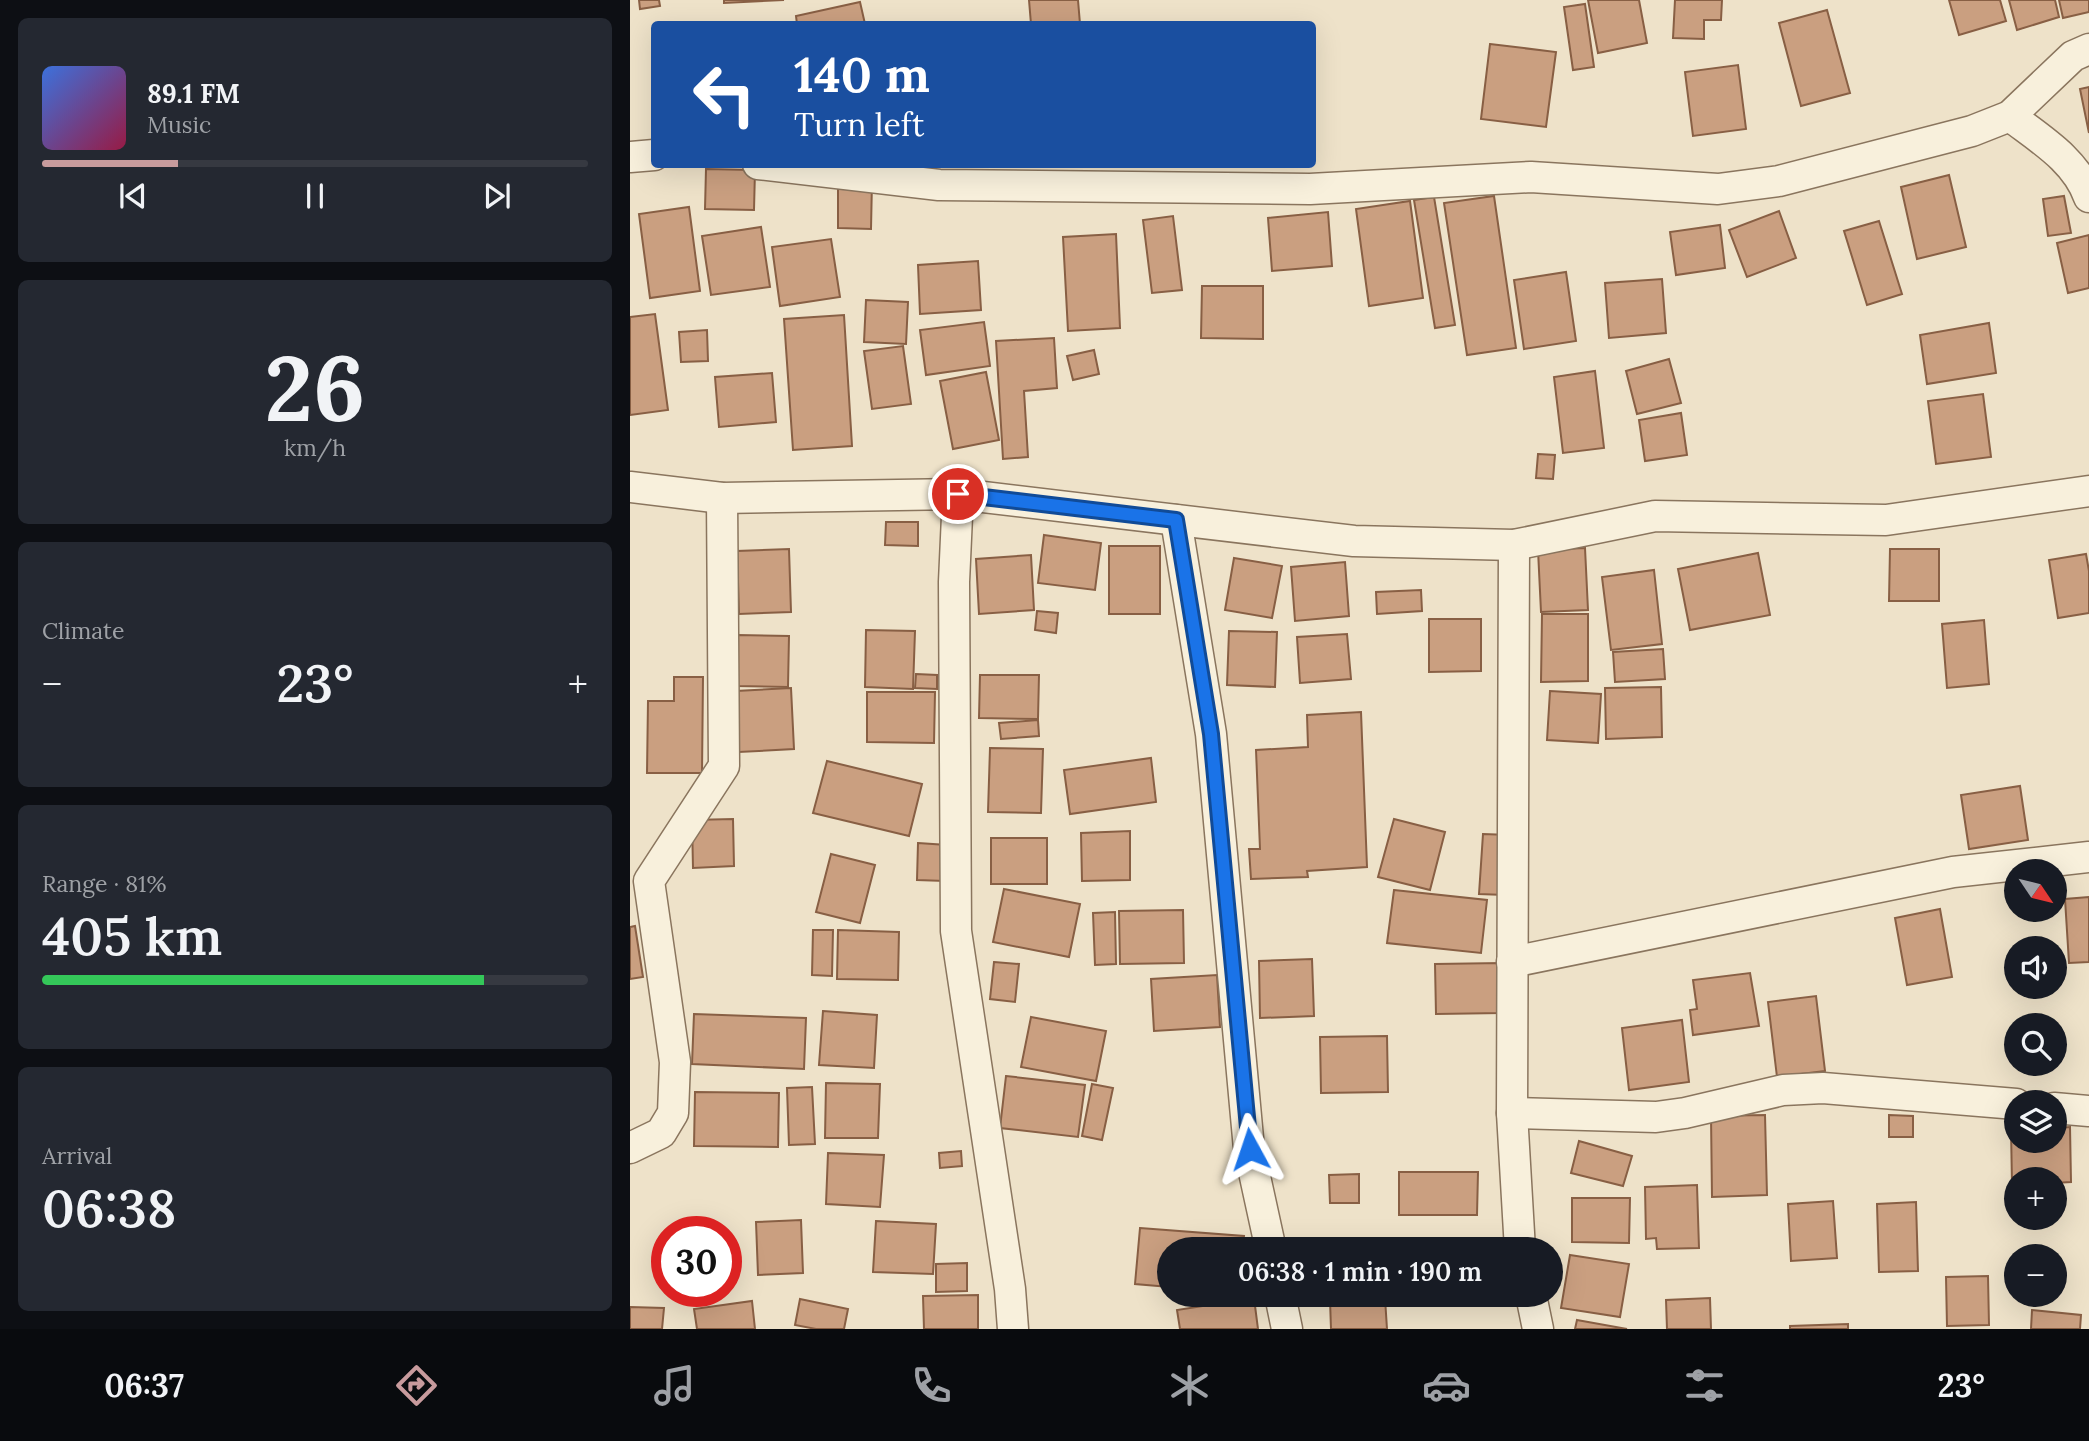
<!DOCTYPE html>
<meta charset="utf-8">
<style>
:root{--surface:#171b24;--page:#242831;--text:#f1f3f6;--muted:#9ea1a6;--line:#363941;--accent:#c89b9d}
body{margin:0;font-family:Lora,serif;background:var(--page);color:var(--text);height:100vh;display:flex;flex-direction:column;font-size:26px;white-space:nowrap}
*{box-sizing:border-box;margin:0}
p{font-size:23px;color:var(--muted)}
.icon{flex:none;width:38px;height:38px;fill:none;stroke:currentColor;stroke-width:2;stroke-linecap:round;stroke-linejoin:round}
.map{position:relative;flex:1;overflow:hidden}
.panel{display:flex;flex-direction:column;gap:18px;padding:18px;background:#0d0f14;width:630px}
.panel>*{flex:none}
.hud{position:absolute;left:21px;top:21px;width:665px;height:147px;border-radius:7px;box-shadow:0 7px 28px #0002;background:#1a4fa0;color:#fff;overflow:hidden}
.needle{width:46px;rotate:125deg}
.controls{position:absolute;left:1374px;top:859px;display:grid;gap:14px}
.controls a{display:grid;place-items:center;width:63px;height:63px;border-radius:50%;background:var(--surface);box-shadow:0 7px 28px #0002;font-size:35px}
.speed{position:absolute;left:21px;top:1216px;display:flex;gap:14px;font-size:35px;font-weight:700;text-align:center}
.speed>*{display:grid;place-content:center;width:91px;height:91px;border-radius:50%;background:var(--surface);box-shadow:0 7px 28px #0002;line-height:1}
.speed .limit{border:10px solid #d22;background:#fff;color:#111}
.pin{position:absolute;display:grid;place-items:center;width:60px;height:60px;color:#fff;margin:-30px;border:4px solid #fff;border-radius:50%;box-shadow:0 2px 7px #0007}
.me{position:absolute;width:77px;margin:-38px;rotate:355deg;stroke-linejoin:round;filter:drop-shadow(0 0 5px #0008)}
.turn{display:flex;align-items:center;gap:24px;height:147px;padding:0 28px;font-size:32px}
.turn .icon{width:91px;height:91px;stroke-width:2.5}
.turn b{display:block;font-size:49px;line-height:60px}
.big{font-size:52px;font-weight:600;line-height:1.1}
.panel .tile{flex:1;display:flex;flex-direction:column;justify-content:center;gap:10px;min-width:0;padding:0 24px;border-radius:10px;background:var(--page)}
.panel .dial{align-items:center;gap:0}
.dial b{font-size:91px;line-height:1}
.song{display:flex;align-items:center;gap:21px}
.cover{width:84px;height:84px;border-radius:10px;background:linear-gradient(135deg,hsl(220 70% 55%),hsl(340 70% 35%))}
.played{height:7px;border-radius:4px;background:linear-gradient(90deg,var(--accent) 25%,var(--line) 25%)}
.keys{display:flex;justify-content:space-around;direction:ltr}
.heat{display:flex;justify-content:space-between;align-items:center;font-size:38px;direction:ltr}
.charge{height:10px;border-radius:5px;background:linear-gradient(90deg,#34c759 81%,var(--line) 0)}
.trip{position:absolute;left:527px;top:1237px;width:406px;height:70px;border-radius:35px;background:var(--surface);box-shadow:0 7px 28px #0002;font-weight:600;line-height:70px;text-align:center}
.tab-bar{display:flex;height:112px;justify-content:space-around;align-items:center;background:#090b0e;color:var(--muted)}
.tab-bar .icon{width:49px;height:49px}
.tab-bar .on{color:var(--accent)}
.tab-bar b{font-size:32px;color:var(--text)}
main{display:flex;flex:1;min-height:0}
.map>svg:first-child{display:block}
.building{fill:#ca9f80;stroke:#885f44;stroke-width:2}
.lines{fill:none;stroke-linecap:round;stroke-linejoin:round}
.minor-casing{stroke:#8a755e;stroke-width:33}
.minor{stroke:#f8f0dc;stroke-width:30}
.route-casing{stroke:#114b97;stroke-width:18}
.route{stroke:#1a73e8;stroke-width:12}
</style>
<main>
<section class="panel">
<div class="tile">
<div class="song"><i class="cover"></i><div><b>89.1 FM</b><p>Music</p></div></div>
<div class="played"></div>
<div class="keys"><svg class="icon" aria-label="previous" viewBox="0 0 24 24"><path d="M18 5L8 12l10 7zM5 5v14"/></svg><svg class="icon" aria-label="pause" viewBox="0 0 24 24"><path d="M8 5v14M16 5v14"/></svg><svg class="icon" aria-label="next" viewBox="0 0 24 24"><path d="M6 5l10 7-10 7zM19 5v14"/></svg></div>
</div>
<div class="tile dial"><b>26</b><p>km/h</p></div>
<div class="tile"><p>Climate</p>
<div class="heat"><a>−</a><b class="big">23°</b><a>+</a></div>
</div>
<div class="tile"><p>Range · 81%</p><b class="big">405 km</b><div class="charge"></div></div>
<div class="tile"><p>Arrival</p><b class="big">06:38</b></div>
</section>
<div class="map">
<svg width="1459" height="1329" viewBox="0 0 1459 1329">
<rect width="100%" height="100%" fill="#eee2c9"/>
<g class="building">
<path d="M9,0H29L30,6L10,9Z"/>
<path d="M94,0H154L94,3Z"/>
<path d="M399,0H448L450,24H401Z"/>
<path d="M958,0H1009L1017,43L968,53Z"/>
<path d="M1045,0H1092L1091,20H1074V39L1043,38Z"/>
<path d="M1319,0H1370L1376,21L1329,35Z"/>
<path d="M1379,0H1425L1429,17L1387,30Z"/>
<path d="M1429,0H1459V12L1433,18Z"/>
<path d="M230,2L235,24H167L166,16Z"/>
<path d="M955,4L964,67L943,70L934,7Z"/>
<path d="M1197,10L1220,93L1171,106L1149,23Z"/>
<path d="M860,44L926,52L916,127L851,119Z"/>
<path d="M1108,65L1116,129L1063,136L1055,72Z"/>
<path d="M1459,87V133L1450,89Z"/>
<path d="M76,169L125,170L124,210L75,209Z"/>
<path d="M1319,175L1336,247L1287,259L1271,187Z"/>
<path d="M208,181H242L241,229L208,228Z"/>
<path d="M864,196L886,348L837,355L814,203Z"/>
<path d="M1434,196L1441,233L1418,236L1413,199Z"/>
<path d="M804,197L825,325L805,328L784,200Z"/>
<path d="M780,201L793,298L739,306L726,209Z"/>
<path d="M59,207L70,291L20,298L9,214Z"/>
<path d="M1149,211L1166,258L1117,277L1099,230Z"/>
<path d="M698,212L702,266L642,271L638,218Z"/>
<path d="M543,216L552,290L522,293L513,220Z"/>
<path d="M1249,221L1272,294L1237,305L1214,231Z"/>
<path d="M1090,225L1095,268L1046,275L1040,232Z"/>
<path d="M131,227L140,287L81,295L72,236Z"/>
<path d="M486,234L490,328L438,331L433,237Z"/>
<path d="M1459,235V288L1438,293L1427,243Z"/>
<path d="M201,239L210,297L150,306L142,247Z"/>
<path d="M348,261L351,310L290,314L288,265Z"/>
<path d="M936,272L946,341L894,349L884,280Z"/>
<path d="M1032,279L1036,333L979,338L975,283Z"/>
<path d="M572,286H633V339L571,338Z"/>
<path d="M236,300L278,302L276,344L234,342Z"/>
<path d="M25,314L38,410L0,415V317Z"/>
<path d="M214,315L222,446L163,450L154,319Z"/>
<path d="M354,322L360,366L296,375L290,330Z"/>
<path d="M1359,323L1366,373L1297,384L1290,335Z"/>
<path d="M77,330L78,361L51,362L49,332Z"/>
<path d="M424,338L427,388L394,391L398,457L373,459L366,341Z"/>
<path d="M273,346L281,404L242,409L234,351Z"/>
<path d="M464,350L469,374L443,380L437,356Z"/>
<path d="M1039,359L1051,403L1007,414L996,371Z"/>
<path d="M965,371L974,448L933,453L924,377Z"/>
<path d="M356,372L369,440L323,449L310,381Z"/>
<path d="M142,373L146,422L89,427L85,377Z"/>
<path d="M1353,394L1361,457L1306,464L1298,401Z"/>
<path d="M1051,413L1057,455L1015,461L1009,420Z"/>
<path d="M908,454L925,455L923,479L906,478Z"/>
<path d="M256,522H288V546L255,545Z"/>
<path d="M414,535L471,543L465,590L408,583Z"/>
<rect x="479" y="546" width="51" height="68"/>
<path d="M955,548L958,610L911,612L908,550Z"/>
<path d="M159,549L161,612L109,614L107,551Z"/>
<path d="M1260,549H1309V601H1259Z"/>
<path d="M1128,553L1140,615L1060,630L1048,569Z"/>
<path d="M1456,554L1459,571V613L1428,618L1419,560Z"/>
<path d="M401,555L404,610L349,614L346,559Z"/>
<path d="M604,558L652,566L642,618L595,610Z"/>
<path d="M715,562L719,616L665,621L661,567Z"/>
<path d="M1024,570L1032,644L981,650L972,577Z"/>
<path d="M791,590L792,611L747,614L746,592Z"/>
<path d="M407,611L428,613L426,633L405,630Z"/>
<path d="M912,614H958V681L911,682Z"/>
<path d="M799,619H851V671L799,672Z"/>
<path d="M1354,620L1359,684L1317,688L1312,624Z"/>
<path d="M236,630L285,631L283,689L235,687Z"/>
<path d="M599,631L647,632L645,687L597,685Z"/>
<path d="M717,634L721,679L670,683L667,637Z"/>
<path d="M107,635L159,636L158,687L106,686Z"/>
<path d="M1033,649L1035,679L985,682L983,652Z"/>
<path d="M286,674L307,675V689L285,688Z"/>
<path d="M350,675H409L408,719L349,718Z"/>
<path d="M44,677H73L72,773H17L18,701H44Z"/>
<path d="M1031,687L1032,737L976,739L975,688Z"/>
<path d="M161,688L164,749L109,752L106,691Z"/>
<path d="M920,691L971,694L968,743L917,740Z"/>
<path d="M237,692H305L304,743L237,742Z"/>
<path d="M731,712L737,867L677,871L678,877L621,879L619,849H630L626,750L678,747L677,715Z"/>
<path d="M408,720L409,736L371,739L369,723Z"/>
<path d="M360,748L413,749L411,813L358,812Z"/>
<path d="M521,758L526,802L440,814L434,770Z"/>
<path d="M197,761L292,784L279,836L183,813Z"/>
<path d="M1390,786L1398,840L1339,849L1331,795Z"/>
<path d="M103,819L104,866L63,868L62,820Z"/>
<path d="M764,819L815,832L800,890L748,877Z"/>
<path d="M500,831V880L452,881L451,833Z"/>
<path d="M853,834L879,835L875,895L849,894Z"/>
<rect x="361" y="838" width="56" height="46"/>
<path d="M288,843L317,845L315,881L287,880Z"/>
<path d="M201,854L245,865L230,923L186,912Z"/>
<path d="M374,889L450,904L439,957L363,942Z"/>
<path d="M764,890L857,900L851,953L757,943Z"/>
<path d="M1459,897V962L1439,963L1435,899Z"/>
<path d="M1310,909L1322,977L1277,985L1265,918Z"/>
<path d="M553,910L554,963L490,964L489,911Z"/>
<path d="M485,912L486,964L465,965L463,913Z"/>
<path d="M5,926L13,977L0,979V927Z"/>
<path d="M183,930H203L202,976L182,975Z"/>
<path d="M208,930L269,932L268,980L207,979Z"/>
<path d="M682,959L684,1016L630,1018L629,961Z"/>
<path d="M364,962L389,964L385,1002L360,999Z"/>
<path d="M872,963V1013L806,1014L805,964Z"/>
<path d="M1120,973L1129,1026L1063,1035L1060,1010L1067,1009L1063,980Z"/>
<path d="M587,975L590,1027L524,1031L521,979Z"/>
<path d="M1186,996L1195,1071L1147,1077L1138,1002Z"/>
<path d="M193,1011L247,1015L244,1068L189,1065Z"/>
<path d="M64,1014L176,1018L174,1069L62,1064Z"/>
<path d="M401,1017L476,1031L466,1081L391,1067Z"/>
<path d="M1052,1020L1059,1082L999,1090L992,1028Z"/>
<path d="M757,1036L758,1092L691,1093L690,1037Z"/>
<path d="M376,1076L455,1085L448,1137L370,1128Z"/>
<path d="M196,1083L250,1084L248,1138H195Z"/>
<path d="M462,1084L483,1088L472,1140L452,1136Z"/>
<path d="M182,1087L185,1144L159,1145L157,1088Z"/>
<path d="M65,1092L149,1093L148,1147L64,1146Z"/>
<path d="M1135,1115L1137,1195L1082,1197L1081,1116Z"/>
<path d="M1259,1115L1283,1116V1137H1259Z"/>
<path d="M1440,1127L1441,1182L1424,1183V1180H1386V1183L1382,1184L1381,1129H1386V1141H1424V1128Z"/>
<path d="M949,1141L1002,1156L993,1186L941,1173Z"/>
<path d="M331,1151L332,1166L310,1168L309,1153Z"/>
<path d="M198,1153L254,1155L250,1207L196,1204Z"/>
<path d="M769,1172H848L847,1215H769Z"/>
<path d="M729,1174V1203H700L699,1175Z"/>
<path d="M1067,1185L1069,1248L1027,1249L1026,1238L1016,1239L1015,1187Z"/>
<path d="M942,1198H1000L999,1243L942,1242Z"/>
<path d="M1203,1201L1207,1258L1161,1261L1158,1204Z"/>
<path d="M1286,1202L1288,1271L1249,1272L1247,1204Z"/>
<path d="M171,1220L173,1273L128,1275L126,1222Z"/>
<path d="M246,1221L306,1224L303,1274L243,1272Z"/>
<path d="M510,1228L614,1236L613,1250H539V1287L505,1284Z"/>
<path d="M940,1255L999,1264L990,1317L931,1308Z"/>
<path d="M337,1263V1291L306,1292V1264Z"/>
<path d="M1358,1276L1359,1325L1317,1326L1316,1277Z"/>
<path d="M348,1295V1329H294L293,1296Z"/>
<path d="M624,1298L628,1329H550L547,1310Z"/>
<path d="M755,1298L757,1329H701L700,1300Z"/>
<path d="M1080,1298L1081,1329H1037L1036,1300Z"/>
<path d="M170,1299L218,1309L214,1329H186L165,1325Z"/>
<path d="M122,1301L125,1329H67L64,1309Z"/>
<path d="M0,1307L34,1308L32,1329H0Z"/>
<path d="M1402,1310L1451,1315L1450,1329H1401Z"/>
<path d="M947,1320L997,1329H945Z"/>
<path d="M1218,1324V1329H1160V1326Z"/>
</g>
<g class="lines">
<defs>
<g id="minor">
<path d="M1380,116C1410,139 1446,160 1459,197"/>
<path d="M0,157L24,155"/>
<path d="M128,164L309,185L680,189L901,177L1088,189L1149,181L1342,131L1380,116L1443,56L1459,49"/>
<path d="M0,487L92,498L328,494L724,541L884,545L1025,516L1256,520L1459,491"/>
<path d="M328,494L324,582L326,931L380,1289L383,1329"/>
<path d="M546,520L581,734L619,1149L641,1250"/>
<path d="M884,545L882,1113L890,1250"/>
<path d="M882,962L1323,872L1459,857"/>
<path d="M1424,1108L1459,1111"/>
<path d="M882,1113L1026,1117L1055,1113L1153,1090L1193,1088L1386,1104"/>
<path d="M0,1148L31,1133L43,1113L45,1062L19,881L94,766L92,498"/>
<path d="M650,1295L657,1329"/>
<path d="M901,1295L908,1329"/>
</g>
</defs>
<use href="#minor" class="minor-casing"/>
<use href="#minor" class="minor"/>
</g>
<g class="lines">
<defs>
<path id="route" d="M328,494L546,520L581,734L620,1149"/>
</defs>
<use href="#route" class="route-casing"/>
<use href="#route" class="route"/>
</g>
</svg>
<div class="controls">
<a><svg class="needle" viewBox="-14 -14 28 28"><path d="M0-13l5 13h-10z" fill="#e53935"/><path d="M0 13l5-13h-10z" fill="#9ea1a6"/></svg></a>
<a><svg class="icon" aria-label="sound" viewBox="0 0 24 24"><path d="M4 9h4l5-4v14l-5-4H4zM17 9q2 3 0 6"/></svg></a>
<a><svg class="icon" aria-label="search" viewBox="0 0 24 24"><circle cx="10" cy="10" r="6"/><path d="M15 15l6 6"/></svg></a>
<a><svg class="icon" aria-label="layers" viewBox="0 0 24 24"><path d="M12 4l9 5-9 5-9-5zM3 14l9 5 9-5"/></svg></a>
<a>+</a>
<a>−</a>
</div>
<div class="speed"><div class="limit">30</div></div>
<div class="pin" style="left:328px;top:494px;background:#d93025"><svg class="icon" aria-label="arrive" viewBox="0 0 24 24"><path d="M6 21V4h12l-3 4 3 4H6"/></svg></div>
<svg class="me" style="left:620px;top:1149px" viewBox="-20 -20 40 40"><path d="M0-17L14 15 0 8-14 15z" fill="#1a73e8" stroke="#fff" stroke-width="4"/></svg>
<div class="trip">06:38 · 1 min · 190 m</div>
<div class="hud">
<div class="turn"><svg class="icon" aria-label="left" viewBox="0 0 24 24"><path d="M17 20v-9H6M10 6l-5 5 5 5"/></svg><div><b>140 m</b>Turn left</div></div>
</div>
</div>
</main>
<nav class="tab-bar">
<b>06:37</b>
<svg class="icon on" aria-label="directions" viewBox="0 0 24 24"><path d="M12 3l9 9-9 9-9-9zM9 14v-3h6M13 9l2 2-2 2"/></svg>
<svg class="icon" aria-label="music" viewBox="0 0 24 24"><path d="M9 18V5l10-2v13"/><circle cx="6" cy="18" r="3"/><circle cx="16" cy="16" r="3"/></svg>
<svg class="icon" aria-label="phone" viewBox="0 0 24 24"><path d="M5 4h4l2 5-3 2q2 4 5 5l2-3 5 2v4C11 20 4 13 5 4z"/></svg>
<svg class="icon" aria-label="climate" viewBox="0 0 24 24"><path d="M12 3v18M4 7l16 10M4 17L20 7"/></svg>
<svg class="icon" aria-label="car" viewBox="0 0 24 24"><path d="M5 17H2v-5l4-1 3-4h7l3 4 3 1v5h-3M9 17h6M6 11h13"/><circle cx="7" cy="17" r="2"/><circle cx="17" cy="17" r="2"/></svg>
<svg class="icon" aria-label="filters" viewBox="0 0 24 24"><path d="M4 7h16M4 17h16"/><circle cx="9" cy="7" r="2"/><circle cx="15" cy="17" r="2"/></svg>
<b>23°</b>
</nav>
